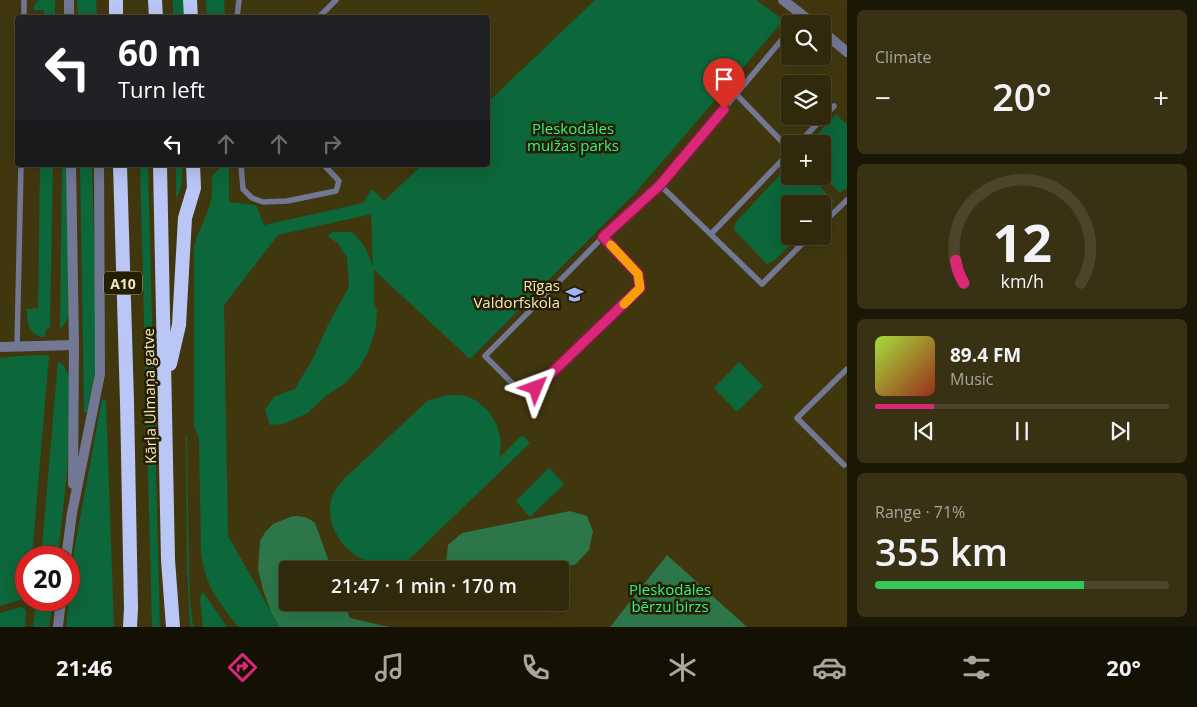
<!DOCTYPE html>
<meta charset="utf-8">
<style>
:root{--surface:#31290b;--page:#393114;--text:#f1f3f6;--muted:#a8a69d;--line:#4c452c;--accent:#db2777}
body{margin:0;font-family:"Open Sans",sans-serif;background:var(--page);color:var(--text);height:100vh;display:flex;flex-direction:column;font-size:19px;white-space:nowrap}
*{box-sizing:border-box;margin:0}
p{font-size:16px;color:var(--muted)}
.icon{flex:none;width:28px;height:28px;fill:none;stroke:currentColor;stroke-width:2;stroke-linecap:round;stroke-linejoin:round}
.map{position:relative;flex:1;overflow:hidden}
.details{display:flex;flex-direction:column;gap:10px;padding:10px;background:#1b1706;width:350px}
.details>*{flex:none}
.guide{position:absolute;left:15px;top:15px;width:475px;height:152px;border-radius:5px;box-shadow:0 5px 20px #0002,0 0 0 1px var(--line);background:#202124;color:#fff;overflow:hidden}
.buttons{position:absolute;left:781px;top:15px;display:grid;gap:10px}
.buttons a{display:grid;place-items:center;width:50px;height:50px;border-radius:5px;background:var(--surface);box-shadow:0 5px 20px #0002,0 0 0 1px var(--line);font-size:25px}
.speed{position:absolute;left:15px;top:546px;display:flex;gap:10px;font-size:25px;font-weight:700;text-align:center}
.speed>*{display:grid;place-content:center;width:65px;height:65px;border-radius:50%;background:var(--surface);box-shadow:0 5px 20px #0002,0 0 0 1px var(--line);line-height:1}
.speed .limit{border:8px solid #d22;background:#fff;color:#111}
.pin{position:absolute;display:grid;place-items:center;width:42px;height:42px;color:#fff;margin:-51px -21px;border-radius:50% 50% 50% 0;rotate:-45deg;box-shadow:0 0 5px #0007}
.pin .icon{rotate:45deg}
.me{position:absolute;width:55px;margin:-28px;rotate:46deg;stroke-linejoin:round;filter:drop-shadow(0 0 4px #0008)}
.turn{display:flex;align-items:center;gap:18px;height:105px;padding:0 20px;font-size:22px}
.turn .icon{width:65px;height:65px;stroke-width:2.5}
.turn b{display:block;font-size:35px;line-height:42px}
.lanes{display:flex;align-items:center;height:48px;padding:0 20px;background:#0003;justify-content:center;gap:25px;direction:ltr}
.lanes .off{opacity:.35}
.big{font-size:38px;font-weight:600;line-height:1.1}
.details .widget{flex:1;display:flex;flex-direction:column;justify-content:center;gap:8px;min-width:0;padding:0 18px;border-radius:8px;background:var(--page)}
.details .dial{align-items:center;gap:0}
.dial svg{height:130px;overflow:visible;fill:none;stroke:var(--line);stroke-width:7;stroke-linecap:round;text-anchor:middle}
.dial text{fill:var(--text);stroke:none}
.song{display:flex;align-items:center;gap:15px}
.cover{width:60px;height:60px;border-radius:8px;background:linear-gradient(135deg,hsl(80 70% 55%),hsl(10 70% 35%))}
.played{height:5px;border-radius:2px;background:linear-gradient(90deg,var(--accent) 20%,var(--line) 20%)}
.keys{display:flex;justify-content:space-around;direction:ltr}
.heat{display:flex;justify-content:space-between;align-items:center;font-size:28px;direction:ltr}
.charge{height:8px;border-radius:4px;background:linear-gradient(90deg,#34c759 71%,var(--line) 0)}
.trip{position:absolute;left:279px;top:561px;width:290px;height:50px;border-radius:5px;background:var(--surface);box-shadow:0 5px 20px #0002,0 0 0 1px var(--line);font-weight:600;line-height:50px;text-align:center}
.menu{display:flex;height:80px;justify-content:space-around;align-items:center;background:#141004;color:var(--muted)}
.menu .icon{width:35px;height:35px}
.menu .selected{color:var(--accent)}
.menu b{font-size:22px;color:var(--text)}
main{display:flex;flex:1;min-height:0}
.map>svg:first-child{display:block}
.green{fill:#0c673a}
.forest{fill:#2c764a}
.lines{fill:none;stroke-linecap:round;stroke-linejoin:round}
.service{stroke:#727894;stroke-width:5.5}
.minor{stroke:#727894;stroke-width:10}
.tertiary{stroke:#727894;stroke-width:10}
.trunk{stroke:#bac6f6;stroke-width:14}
.route-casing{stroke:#8e194d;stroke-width:12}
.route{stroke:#db2777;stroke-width:9}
.slow{stroke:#f59e0b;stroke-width:9}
.labels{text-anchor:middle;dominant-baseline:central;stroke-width:5;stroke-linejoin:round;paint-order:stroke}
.shield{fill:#261e00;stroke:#b4ab88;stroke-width:1}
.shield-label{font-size:14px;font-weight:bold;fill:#f1e7c3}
.park-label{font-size:15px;fill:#34f18f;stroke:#261e00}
.poi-label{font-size:15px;fill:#f1e7c3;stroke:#261e00;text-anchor:end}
.street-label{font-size:15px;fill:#f1e7c3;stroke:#261e00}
</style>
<main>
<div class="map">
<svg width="847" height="627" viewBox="0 0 847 627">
<rect width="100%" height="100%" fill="#41370f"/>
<g class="green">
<path d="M39,0H55V17H44V10H33L34,5Z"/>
<path d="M77,0H96L97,17H78Z"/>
<rect x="173" y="0" width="11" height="17"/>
<path d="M206,0H224L225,17H207Z"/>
<path d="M595,0H756L784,20L636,192L470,359L374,270V304L377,310L376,327L368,352L359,368L344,384L327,395L308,413L283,424L270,425L265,410L274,397L295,389L312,360L328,325L349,287L347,258L338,243L328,237L332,232H352L362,243L366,249L373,266L371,214L278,235L224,305L228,536L280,627H238C218,600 205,587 201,552L199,438L194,427V246C198,231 206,219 210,204C213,195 212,185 212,176L223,165H229V202L256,205L264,225L363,203L372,189L384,201L422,165H488V102Z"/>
<path d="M836,114L847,125V187L840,193L823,176L822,144H808Z"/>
<path d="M790,164V176H810L834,201L823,213L822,204H790V236H799L774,261L767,264L734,230L736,222Z"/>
<path d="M40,165H53L50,324V327L46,330L45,337C28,336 27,322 27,309L38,308Z"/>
<path d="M62,165H68L69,312L67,320L60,330Z"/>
<path d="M80,165H92L97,345L95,372L87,412H84Z"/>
<path d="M140,165H148L160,627H152Z"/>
<path d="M176,165H183L181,188L176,199Z"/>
<path d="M44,355L49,356L32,557L26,558V596L24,599L0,606V358L16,356Z"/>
<path d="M58,361L63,365L70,377V414L67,472L58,557L41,558Z"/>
<path d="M739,362L763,386L737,412L714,388Z"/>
<path d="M448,395C455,395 462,395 468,397C492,406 506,433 499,458L522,435L530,443L398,570H378L384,565C378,564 371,563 365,560C343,552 325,524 331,500C333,492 338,486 343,480L427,401L440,397Z"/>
<path d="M102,399L106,401L114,627H66L73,557Z"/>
<path d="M186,436H187L189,568L190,600L193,627H191L190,623L187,568Z"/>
<path d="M549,468L564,484L530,517L516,501Z"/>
<path d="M202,593H204L227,627H203L200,599Z"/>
<path d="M36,600H53L49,627H33Z"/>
<path d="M21,607L25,609L26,612L25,627H0V613Z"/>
</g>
<g class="forest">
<path d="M570,511L587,516L593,531L589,550L576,564L556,570H450L446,564L448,545L462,533Z"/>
<path d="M293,516C302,516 308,517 315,523L332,570H288V602L344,603L350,618L389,627H280L272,614L263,590L258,569L260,541L266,531L273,524Z"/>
<path d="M667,555L747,627H610Z"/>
</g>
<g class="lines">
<g class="service">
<path d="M24,18V0"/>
<path d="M237,18L239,0"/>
<path d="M318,18L336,0"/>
<path d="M796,24L803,15"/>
<path d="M736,94L790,150"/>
<path d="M798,144L834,106"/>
<path d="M241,165L243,189L252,198L263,202L287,201L336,191L339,181L324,165"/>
<path d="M660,185L762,284L810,236"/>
<path d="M822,224L847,200"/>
<path d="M711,234L790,152"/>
<path d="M603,237L638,274L640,289L536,388L521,392L485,356L603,237L660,185L790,30"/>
<path d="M17,347L21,165"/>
<path d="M844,465L797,418L847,369"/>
</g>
<g class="minor">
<path d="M69,0V18"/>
<path d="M71,165L74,345L73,484"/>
<path d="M0,347L74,345"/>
<path d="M66,558L72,513L100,374L99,165"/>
<path d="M58,627L61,600"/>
</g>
<g class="tertiary">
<path d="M783,0L814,24"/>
<path d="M822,31L847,52"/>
</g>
<g class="trunk">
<path d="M116,0V18"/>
<path d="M155,0L156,18"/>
<path d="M190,0L191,18"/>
<path d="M120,165L127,402L131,608L130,627"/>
<path d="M160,165L168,560L173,627"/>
<path d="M170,364L179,325L185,218L194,188L193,165"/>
</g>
</g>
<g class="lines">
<defs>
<path id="route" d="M536,388L640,288L638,274L603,237L660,185L724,109"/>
</defs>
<use href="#route" class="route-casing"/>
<use href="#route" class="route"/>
<path class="slow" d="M611,245L638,274L640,288L624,304"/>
</g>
<defs>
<symbol id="school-bare" viewBox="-9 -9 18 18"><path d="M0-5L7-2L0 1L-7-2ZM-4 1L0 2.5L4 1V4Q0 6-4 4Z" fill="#a2b2fd" stroke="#261e00" stroke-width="2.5" paint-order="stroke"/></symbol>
</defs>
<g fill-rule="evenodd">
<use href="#school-bare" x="562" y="282" width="25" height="25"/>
</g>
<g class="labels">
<rect class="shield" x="104" y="271.5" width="38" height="23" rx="4"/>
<g class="shield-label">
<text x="123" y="283">A10</text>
</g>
<g class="park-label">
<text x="573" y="128">Pleskodāles<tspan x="573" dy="17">muižas parks</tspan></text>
<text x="670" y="589">Pleskodāles<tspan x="670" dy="17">bērzu birzs</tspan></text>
</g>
<g class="poi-label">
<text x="560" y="285">Rīgas<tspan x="560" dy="17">Valdorfskola</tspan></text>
</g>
<g class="street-label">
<text transform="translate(149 396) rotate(-91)">Kārļa Ulmaņa gatve</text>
</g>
</g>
</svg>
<div class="buttons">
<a><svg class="icon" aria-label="search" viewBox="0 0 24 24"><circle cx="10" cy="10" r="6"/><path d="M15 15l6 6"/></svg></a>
<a><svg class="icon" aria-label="layers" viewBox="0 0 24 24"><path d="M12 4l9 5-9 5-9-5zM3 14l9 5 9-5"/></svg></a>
<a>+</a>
<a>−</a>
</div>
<div class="speed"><div class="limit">20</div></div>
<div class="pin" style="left:724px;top:109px;background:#d93025"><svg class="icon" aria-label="arrive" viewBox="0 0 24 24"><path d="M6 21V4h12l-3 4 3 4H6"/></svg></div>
<svg class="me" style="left:536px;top:388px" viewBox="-20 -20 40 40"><path d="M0-17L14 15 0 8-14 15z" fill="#db2777" stroke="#fff" stroke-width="4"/></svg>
<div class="trip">21:47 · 1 min · 170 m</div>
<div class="guide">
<div class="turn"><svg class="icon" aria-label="left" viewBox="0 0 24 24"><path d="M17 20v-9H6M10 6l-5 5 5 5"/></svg><div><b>60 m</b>Turn left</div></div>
<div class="lanes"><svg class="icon" aria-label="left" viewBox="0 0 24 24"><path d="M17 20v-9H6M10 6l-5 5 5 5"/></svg><svg class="icon off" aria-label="ahead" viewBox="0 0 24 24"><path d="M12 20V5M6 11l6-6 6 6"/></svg><svg class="icon off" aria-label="ahead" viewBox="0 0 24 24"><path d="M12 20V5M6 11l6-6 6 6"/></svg><svg class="icon off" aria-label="right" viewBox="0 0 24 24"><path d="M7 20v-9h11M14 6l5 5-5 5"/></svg></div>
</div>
</div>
<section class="details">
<div class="widget"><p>Climate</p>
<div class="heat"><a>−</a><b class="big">20°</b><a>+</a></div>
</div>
<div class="widget dial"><svg viewBox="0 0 100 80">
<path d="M14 69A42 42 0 1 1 86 69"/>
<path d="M14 69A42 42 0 0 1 9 55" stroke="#db2777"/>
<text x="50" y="56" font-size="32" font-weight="700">12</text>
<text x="50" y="72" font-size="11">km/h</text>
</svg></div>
<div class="widget">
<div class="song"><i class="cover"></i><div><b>89.4 FM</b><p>Music</p></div></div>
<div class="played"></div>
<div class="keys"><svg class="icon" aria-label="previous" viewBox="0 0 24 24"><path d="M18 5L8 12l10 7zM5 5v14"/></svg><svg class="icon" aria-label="pause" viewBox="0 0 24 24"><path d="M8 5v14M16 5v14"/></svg><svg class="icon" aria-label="next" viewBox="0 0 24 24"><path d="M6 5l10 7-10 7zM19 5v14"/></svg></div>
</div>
<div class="widget"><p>Range · 71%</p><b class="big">355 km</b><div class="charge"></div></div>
</section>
</main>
<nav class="menu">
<b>21:46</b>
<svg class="icon selected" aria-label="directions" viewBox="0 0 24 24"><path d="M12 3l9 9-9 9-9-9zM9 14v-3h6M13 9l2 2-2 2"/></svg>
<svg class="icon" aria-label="music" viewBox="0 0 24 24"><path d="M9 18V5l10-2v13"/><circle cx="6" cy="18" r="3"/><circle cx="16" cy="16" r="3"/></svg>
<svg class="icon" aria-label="phone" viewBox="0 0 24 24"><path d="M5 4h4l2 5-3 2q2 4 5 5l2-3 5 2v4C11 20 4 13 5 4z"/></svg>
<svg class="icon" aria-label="climate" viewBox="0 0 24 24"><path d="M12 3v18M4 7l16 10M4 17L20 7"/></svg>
<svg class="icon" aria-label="car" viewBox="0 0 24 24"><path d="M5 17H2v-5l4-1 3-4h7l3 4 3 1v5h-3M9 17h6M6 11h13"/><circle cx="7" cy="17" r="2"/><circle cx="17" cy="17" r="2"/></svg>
<svg class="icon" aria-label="filters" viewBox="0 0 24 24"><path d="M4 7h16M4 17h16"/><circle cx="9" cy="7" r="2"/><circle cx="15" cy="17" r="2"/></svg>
<b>20°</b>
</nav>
